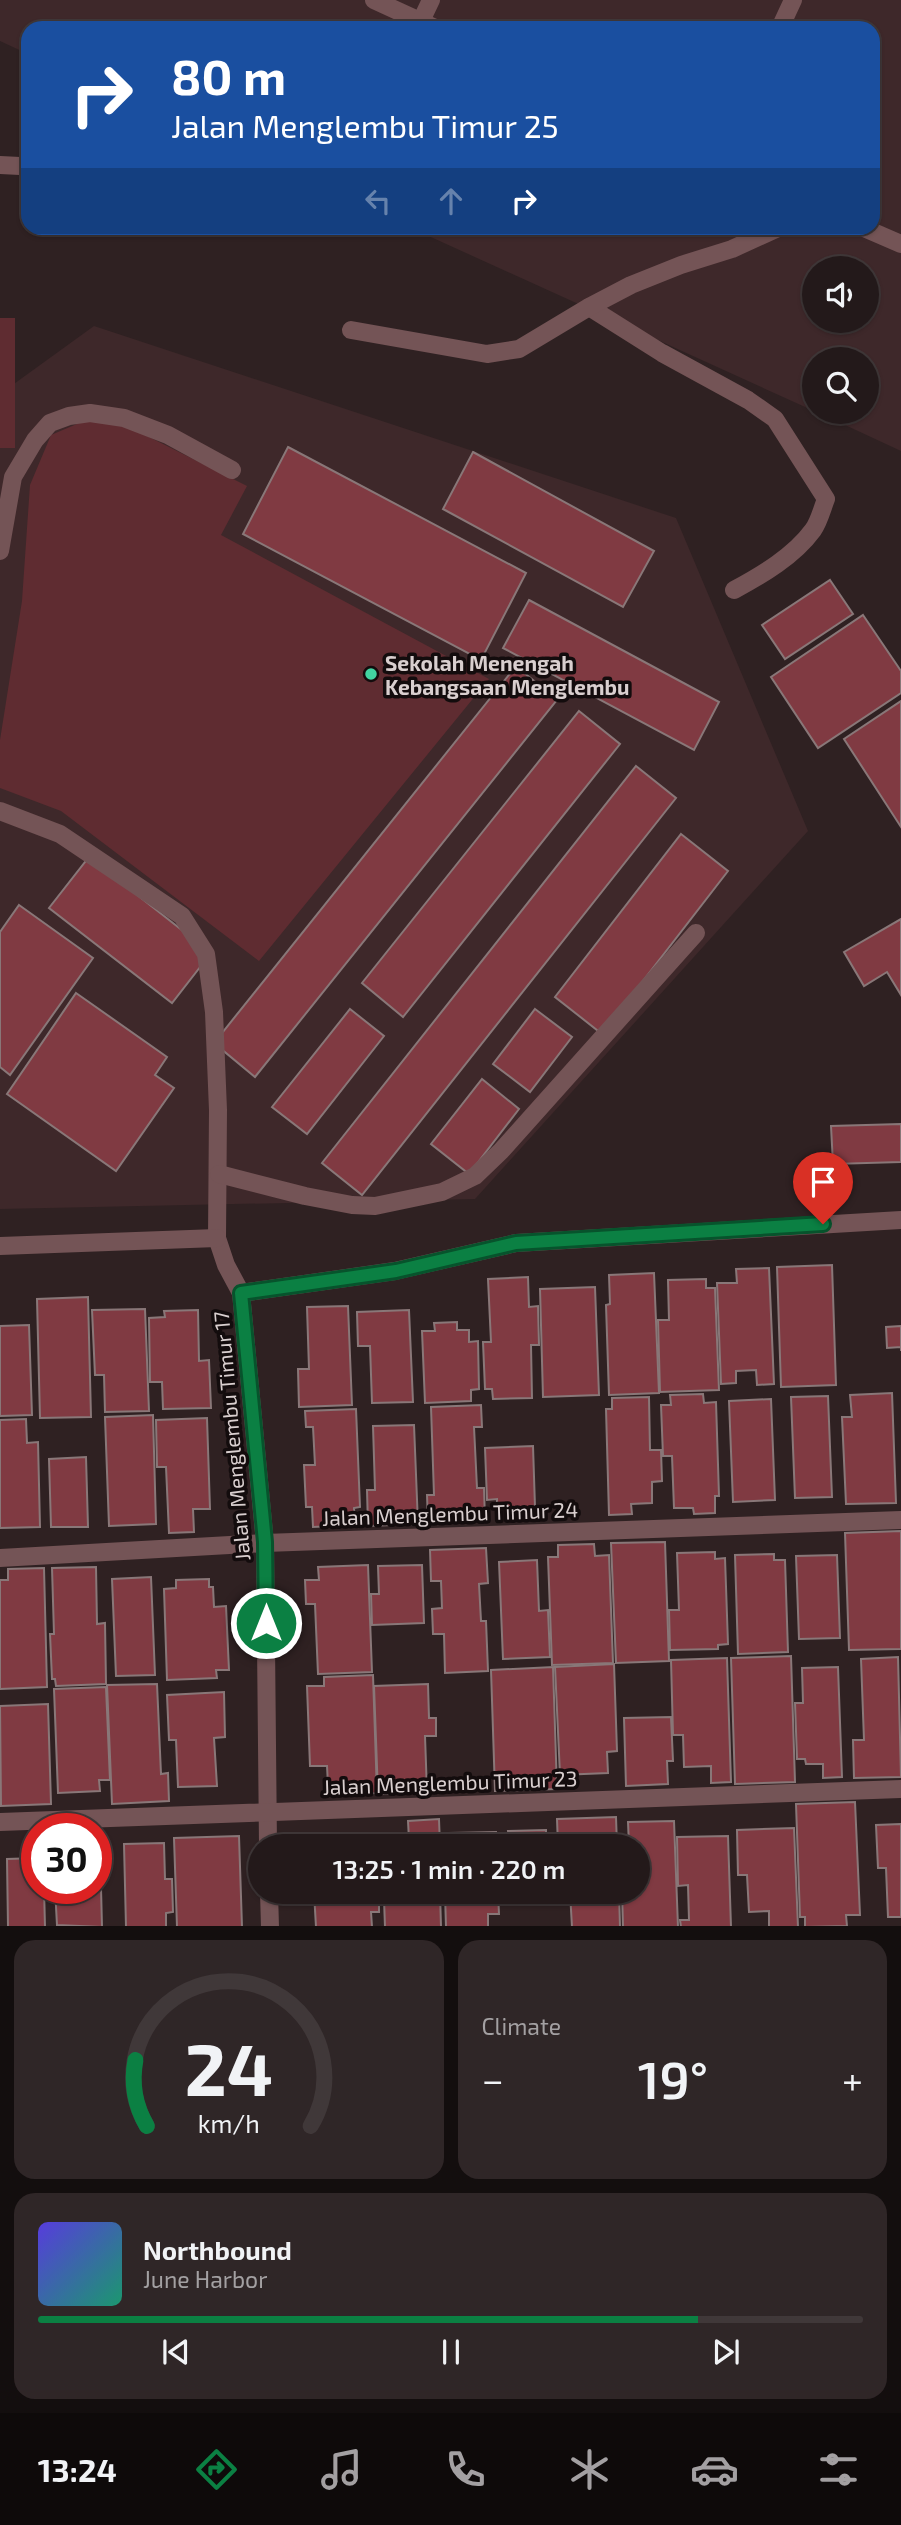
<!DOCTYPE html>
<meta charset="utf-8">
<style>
:root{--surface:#23191a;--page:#2f2627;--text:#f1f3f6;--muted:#a3a0a2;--line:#403839;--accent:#0b8043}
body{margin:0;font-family:"Exo 2",sans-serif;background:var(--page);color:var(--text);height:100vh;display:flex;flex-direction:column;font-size:26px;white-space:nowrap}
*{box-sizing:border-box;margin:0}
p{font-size:23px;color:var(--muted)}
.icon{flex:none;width:38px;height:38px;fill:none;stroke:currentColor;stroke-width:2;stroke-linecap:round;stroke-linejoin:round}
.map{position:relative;height:1926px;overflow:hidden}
.sheet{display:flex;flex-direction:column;gap:14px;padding:14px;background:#130e0e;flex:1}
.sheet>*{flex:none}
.top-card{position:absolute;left:21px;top:21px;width:859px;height:214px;border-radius:21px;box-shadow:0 2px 5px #0004,0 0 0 2px var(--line);background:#1a4fa0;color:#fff;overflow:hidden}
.buttons{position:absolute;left:802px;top:256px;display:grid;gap:14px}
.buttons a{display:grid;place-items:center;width:77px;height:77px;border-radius:50%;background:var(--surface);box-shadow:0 2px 5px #0004,0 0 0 2px var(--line);font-size:35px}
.speed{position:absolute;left:21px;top:1813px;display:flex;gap:14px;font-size:35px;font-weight:700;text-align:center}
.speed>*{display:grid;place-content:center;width:91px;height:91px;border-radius:50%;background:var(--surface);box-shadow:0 2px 5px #0004,0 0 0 2px var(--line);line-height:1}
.speed .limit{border:10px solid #d22;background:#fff;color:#111}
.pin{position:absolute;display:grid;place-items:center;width:60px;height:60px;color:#fff;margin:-72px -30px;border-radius:50% 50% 50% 0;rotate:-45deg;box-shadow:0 0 7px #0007}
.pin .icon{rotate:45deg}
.me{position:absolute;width:77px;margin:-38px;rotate:0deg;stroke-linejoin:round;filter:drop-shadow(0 0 5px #0008)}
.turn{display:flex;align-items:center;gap:24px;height:147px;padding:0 35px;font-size:32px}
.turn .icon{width:91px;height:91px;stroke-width:2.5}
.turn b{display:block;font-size:49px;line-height:60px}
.lanes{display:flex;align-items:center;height:66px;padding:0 35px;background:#0003;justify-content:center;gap:35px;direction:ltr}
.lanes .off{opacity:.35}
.big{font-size:52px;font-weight:600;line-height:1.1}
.sheet .tile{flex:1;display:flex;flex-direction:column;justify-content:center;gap:10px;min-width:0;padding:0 24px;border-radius:21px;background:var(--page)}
.sheet .dial{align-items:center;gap:0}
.dial svg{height:182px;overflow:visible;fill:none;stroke:var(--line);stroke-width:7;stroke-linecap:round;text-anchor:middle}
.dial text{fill:var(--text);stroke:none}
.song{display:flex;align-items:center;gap:21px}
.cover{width:84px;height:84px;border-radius:10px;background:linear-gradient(135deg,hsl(250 70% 55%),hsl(160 70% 35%))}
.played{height:7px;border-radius:4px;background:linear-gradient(90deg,var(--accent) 80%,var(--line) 80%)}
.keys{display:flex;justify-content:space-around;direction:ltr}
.heat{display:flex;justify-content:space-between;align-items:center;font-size:38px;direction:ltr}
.sheet .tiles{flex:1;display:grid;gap:14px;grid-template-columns:1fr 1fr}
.tile:last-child{grid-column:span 2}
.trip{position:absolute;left:248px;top:1834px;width:402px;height:70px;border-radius:35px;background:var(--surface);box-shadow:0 2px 5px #0004,0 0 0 2px var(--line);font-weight:600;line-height:70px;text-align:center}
.menu{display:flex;height:112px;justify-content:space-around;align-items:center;background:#0e0a0a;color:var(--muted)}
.menu .icon{width:49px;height:49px}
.menu .current{color:var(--accent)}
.menu b{font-size:32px;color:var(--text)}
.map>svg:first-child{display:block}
.built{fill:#3e282a;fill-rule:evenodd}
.garden{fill:#5f2c31}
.building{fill:#803a42;stroke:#897778;stroke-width:2}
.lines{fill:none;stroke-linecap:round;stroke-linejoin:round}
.minor{stroke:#745456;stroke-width:18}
.route-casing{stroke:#07532c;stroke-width:18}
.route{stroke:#0b8043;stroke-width:12}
.poi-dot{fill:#42d4a1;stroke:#130c0d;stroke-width:2.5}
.labels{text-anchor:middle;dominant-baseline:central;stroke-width:7;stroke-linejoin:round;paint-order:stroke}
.poi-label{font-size:21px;font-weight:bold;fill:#d9cfcf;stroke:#130c0d;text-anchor:start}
.street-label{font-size:21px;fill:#d9cfcf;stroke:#130c0d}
</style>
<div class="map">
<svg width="901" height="1927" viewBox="0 0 901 1927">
<rect width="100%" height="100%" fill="#2f2122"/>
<g class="built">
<path d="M0,0H901V451L815,411H866V359H814V411L411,228H873V28H28V54L0,41ZM814,268H866V320H814Z"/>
<path d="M94,326L676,518L808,831L475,1199L0,1209V394Z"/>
</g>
<g class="garden">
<rect x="0" y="318" width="15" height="130"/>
<path d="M91,418L129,427L247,486L221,535L489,679L259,961L61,811L0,788V740L22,601L30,485L51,435Z"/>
</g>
<g class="building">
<path d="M288,447L526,573L481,660L243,534Z"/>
<path d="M473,452L654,551L623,607L443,509Z"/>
<path d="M830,580L853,614L785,659L762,625Z"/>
<path d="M529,600L719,702L694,750L503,648Z"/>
<path d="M863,615L901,671V693L818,748L771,677Z"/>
<path d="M516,666L557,700L255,1077L214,1043Z"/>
<path d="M901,701V827L844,739Z"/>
<path d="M579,711L620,744L403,1017L362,983Z"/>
<path d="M636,766L676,798L362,1195L322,1163Z"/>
<path d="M681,834L728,871L602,1034L555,997Z"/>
<path d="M89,857L211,953L172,1003L49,908Z"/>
<path d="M19,905L93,958L10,1075L0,1067V932Z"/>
<path d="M901,919V995L887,972L864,986L844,952Z"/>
<path d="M76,993L167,1057L155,1075L174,1088L116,1171L7,1094Z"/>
<path d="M350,1009L384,1036L307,1134L272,1107Z"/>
<path d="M535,1009L572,1037L530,1092L493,1064Z"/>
<path d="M482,1079L519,1109L469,1174L431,1144Z"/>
<path d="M901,1124V1162L833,1164L831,1126Z"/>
<path d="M832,1265L836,1385L781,1387L777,1267Z"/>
<path d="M769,1268L774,1384L757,1385L756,1370L736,1371V1383L721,1384L717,1283H737L736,1269Z"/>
<path d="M654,1273L659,1393L609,1395L606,1305L610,1304L609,1275Z"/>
<path d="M528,1277L529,1307L538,1306L539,1345H531L532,1398L493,1399L492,1389H485L483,1342H491L488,1279Z"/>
<path d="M706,1279V1288H715L719,1390L660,1392L658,1320H669L668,1280Z"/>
<path d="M595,1287L599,1395L543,1397L540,1289Z"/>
<path d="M88,1297L91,1417L40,1418L37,1299Z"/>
<path d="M348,1306L352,1405L299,1407L298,1369H309L307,1307Z"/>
<path d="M145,1309L149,1411L105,1412L104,1375H95L92,1310Z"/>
<path d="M198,1310L199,1361L209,1360L211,1408L163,1409L162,1382H150L149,1318L165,1317L164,1311Z"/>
<path d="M409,1310L413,1402L372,1403L370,1346H358L357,1312Z"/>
<path d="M457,1322V1330H469V1342L478,1341L479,1389L471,1390V1401L425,1403L422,1331H435L434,1323Z"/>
<path d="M29,1325L32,1415L0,1416V1326Z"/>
<path d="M901,1326V1351V1347L887,1348L886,1327Z"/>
<path d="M892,1393L896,1503L846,1504L842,1417H852L850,1395Z"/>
<path d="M703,1394L704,1403L716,1402L719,1496H715V1513L694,1514L693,1508H674L672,1456H663L661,1405H671L670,1395Z"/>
<path d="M828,1396L832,1497L795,1498L791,1397Z"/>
<path d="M649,1397L650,1450H661L662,1481L652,1482V1503L631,1504L632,1514L609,1515L606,1409H612V1398Z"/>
<path d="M771,1399L775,1500L733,1502L729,1401Z"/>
<path d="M481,1405L482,1427H474L477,1488H484L485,1520L428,1522L427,1495H434L431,1407Z"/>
<path d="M356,1409L360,1507L354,1508L355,1525L313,1527L312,1507H306L304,1465H315L313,1427H306L305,1411Z"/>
<path d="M153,1415L156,1524L109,1526L105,1417Z"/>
<path d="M207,1418L210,1509H193L194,1532L169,1533L166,1467H157L156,1420Z"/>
<path d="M26,1419L27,1443L38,1442L40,1527L0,1528V1420Z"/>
<path d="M414,1425L418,1524L368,1526L367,1490H375L373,1426Z"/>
<path d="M533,1446L535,1507L497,1508V1499L487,1500L485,1448Z"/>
<path d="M86,1457L88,1527H51L49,1459Z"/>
<path d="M901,1531V1649L849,1650L845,1533Z"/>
<path d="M665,1542L669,1661L616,1663L611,1543Z"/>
<path d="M594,1544L595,1556L609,1555L613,1663L552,1665L548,1557H558V1545Z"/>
<path d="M486,1548L488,1583L479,1584L481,1621H486L488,1671L445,1673L444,1634H433L432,1609L442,1608L441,1581H431L430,1550Z"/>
<path d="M715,1552V1559L725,1558L728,1644L718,1645V1649L670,1650L669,1610H679L677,1553Z"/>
<path d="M774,1554V1560H785L788,1652L738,1654L735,1555Z"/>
<path d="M837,1555L840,1638L799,1639L796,1556Z"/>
<path d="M537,1560L539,1611L548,1610L550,1657L503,1659L499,1562Z"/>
<path d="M368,1565L372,1672L318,1674L315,1604H306L305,1580H319L318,1567Z"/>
<path d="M422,1565L424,1623L372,1625L371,1594H379L378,1566Z"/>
<path d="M96,1567L97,1624L105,1623L106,1684L56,1686L55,1679H52L50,1634H54L52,1568Z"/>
<path d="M44,1568L47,1687L0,1689V1580H8V1569Z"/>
<path d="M151,1577L155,1675L116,1676L112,1579Z"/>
<path d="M209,1579V1587H213L214,1607L226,1606L229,1670H216L217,1678L167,1680L164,1589L176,1588V1580Z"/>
<path d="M791,1656L795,1782L735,1784L731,1658Z"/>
<path d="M898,1657L901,1777L854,1778L853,1740H864L861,1659Z"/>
<path d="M727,1658L731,1782L711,1783V1766L684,1767L683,1735H673L671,1660Z"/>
<path d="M614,1664L617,1751L607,1752L608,1773L560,1775L555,1667Z"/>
<path d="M553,1667L557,1789L495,1791L491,1670Z"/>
<path d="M838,1667L842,1777L823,1778V1764H806L805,1759H797L795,1703H803L802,1668Z"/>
<path d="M373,1675L377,1793L356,1794V1784L328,1785L327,1766H310L307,1686H324V1677Z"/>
<path d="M157,1684L161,1774L168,1773L169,1801L112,1804L107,1685Z"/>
<path d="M428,1684L429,1718H436V1736H425L427,1792L378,1794L374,1686Z"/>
<path d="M106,1687L110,1780H99L100,1791L58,1793L54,1689Z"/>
<path d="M224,1692L225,1737L214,1738L217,1786L178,1787L176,1740H169L167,1695Z"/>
<path d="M48,1704L51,1804L1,1806L0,1706Z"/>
<path d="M671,1717L673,1761H667L668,1784L626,1786L624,1718Z"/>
<path d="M855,1802L860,1915H846L847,1926L805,1927V1917H800L796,1804Z"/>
<path d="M616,1817L617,1846H558L557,1819Z"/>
<path d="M439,1819L440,1846H388V1841L409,1840L408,1821Z"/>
<path d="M674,1821L678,1927H623L622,1892H639V1846H629L628,1822Z"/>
<path d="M901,1824V1917H888L886,1868H878L876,1825Z"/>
<path d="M794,1828L798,1927H769V1911L749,1912L747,1875H738L737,1830Z"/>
<path d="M546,1830V1846H499V1841H509L508,1831Z"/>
<path d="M496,1832L497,1846H449V1833Z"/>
<path d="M239,1836L242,1927H177L174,1838Z"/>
<path d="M728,1836L731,1927H681L680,1920H689L688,1885L678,1886L677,1837Z"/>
<path d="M369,1837V1843H377V1846H330V1839Z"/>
<path d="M164,1843L165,1879H172L173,1912L166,1913V1927H126L124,1844Z"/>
<path d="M96,1849H100L102,1927L57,1925L55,1888H96Z"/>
<path d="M37,1858V1888H44L45,1927H8L7,1859Z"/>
<path d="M314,1892H379V1912H371L372,1927H316Z"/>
<path d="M440,1892L441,1927H385L384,1899H392V1893Z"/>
<path d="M451,1892H498L499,1914H488V1927H446L445,1894H451Z"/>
<path d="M570,1892H619L620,1927H572Z"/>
</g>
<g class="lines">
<g class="minor">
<path d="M374,0L435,28"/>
<path d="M421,21L431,0"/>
<path d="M780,28L793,0"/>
<path d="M0,165L20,166"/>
<path d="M864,228L901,244"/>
<path d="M589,307L662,353L748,400L775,419L826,499C822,509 819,522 813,530C794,556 762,575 734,590"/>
<path d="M351,330L487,354L519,349L589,307L631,285L681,265L732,249L778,228"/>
<path d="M0,551L13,477L35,440L50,423L69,416L90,413L124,418L168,435L232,470"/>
<path d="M0,811L60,834L182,916L206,954L214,1012L218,1110L217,1238L226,1265L241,1293L265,1543L268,1846"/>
<path d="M219,1174L305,1196L352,1205L375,1206L442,1192L475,1176L501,1151L696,933"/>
<path d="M0,1246L217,1238"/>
<path d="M241,1293L395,1271L516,1243L901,1220"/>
<path d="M0,1558L265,1543L901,1520"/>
<path d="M0,1822L901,1789"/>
<path d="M269,1892L270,1927"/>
</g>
</g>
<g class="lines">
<defs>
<path id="route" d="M266,1623L265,1542L241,1293L396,1271L516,1243L823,1224"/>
</defs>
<use href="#route" class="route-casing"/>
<use href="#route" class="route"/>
</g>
<circle class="poi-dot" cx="371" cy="674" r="7"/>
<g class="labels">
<g class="poi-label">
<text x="385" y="662">Sekolah Menengah<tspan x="385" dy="24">Kebangsaan Menglembu</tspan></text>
</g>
<g class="street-label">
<text transform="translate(231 1436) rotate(-95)">Jalan Menglembu Timur 17</text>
<text transform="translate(450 1513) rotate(-2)">Jalan Menglembu Timur 24</text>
<text transform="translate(450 1782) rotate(-2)">Jalan Menglembu Timur 23</text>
</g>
</g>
</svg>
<div class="buttons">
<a><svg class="icon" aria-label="sound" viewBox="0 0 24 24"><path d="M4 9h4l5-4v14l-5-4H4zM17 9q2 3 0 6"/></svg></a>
<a><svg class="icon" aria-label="search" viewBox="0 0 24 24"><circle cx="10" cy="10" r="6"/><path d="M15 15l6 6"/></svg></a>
</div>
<div class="speed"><div class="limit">30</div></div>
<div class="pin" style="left:823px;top:1224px;background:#d93025"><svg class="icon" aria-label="arrive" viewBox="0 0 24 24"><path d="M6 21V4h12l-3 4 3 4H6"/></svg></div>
<svg class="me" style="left:266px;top:1623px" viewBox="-20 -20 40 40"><circle r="17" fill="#0b8043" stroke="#fff" stroke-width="3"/><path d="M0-11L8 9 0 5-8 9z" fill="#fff"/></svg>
<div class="trip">13:25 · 1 min · 220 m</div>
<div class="top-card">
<div class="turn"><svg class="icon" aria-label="right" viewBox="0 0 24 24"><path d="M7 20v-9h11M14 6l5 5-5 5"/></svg><div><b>80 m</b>Jalan Menglembu Timur 25</div></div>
<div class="lanes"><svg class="icon off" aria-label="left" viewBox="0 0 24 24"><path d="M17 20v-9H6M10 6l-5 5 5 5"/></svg><svg class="icon off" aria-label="ahead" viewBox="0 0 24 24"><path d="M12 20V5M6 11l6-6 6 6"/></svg><svg class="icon" aria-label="right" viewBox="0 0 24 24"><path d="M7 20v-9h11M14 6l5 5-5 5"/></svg></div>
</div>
</div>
<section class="sheet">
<div class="tiles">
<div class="tile dial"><svg viewBox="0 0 100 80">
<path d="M14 69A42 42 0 1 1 86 69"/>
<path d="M14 69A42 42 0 0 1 9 40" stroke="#0b8043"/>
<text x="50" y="56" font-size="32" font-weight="700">24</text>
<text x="50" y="72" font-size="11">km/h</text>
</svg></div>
<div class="tile"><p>Climate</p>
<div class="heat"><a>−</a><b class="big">19°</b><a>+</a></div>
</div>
<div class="tile">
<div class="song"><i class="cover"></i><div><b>Northbound</b><p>June Harbor</p></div></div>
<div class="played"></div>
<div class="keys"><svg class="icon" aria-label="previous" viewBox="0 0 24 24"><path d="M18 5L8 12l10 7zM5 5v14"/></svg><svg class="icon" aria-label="pause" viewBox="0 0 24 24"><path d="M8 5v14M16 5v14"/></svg><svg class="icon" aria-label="next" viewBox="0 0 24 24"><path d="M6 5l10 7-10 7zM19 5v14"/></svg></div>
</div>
</div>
</section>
<nav class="menu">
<b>13:24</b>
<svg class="icon current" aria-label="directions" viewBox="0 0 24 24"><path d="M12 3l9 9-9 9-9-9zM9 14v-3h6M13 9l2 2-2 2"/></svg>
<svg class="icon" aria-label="music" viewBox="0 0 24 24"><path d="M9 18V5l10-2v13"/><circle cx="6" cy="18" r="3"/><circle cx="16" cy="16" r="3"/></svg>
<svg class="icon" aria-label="phone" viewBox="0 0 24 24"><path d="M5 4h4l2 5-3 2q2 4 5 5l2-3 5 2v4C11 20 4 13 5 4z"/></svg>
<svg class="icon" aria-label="climate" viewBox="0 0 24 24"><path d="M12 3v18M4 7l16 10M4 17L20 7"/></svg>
<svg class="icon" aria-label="car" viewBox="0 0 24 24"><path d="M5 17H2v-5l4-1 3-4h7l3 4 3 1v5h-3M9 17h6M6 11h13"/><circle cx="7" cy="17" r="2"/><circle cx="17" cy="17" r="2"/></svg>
<svg class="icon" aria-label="filters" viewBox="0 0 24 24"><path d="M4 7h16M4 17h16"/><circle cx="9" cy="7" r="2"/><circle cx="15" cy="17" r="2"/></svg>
</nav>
